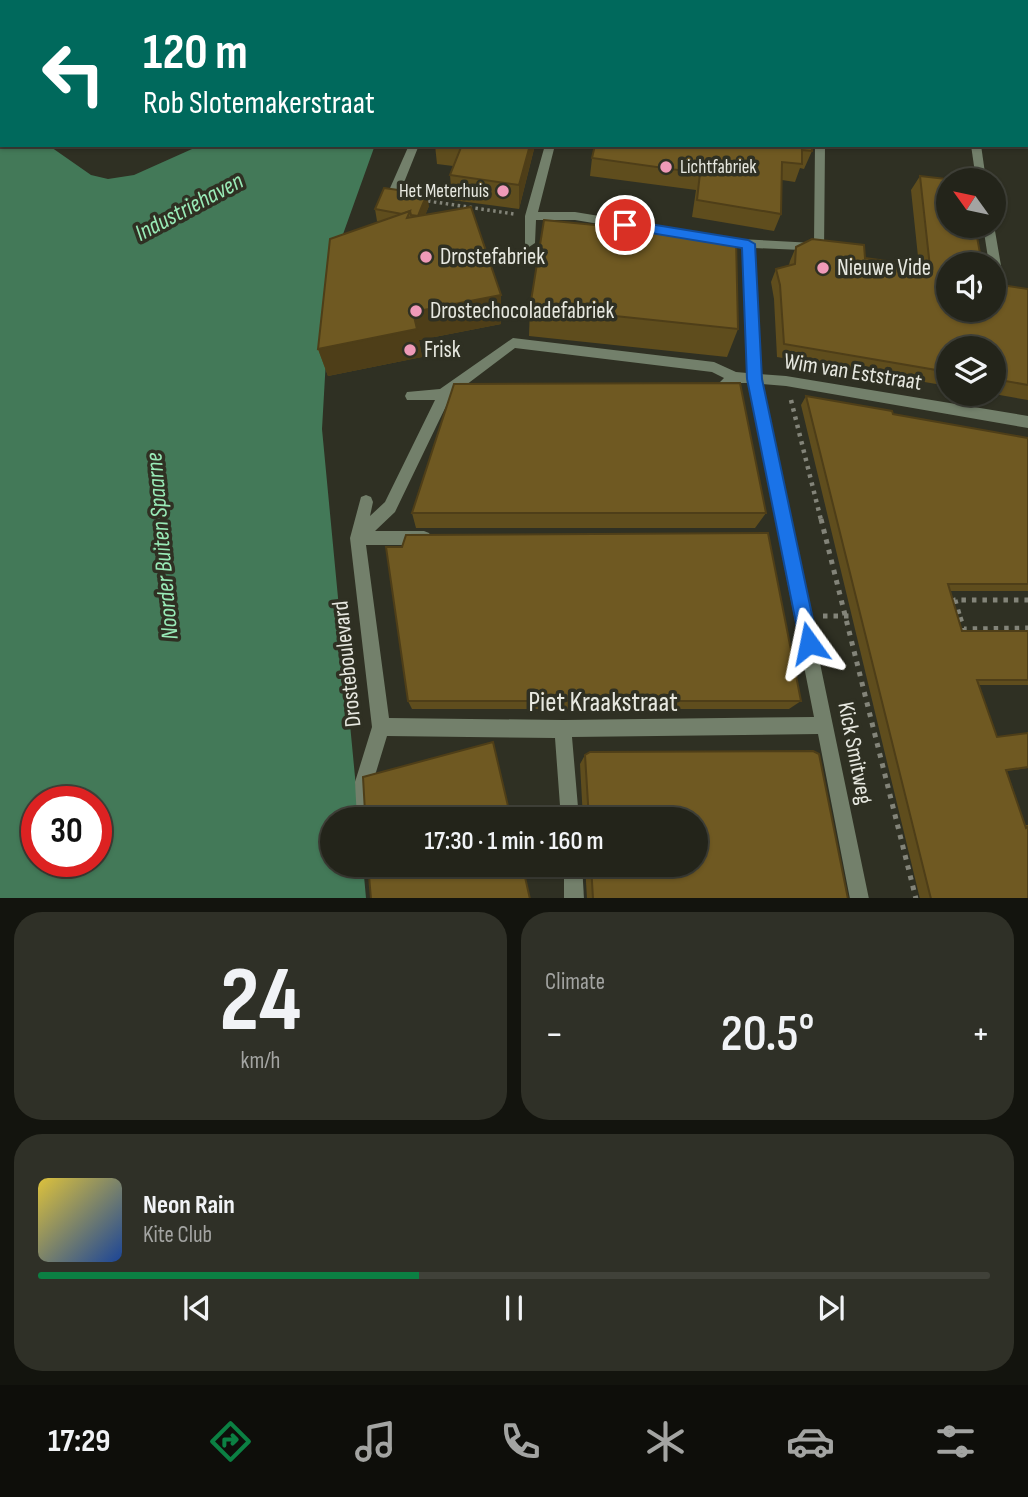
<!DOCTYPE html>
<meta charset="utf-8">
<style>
:root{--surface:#23241a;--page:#2f3027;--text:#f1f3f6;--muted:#a3a4a2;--line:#404139;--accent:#0b8043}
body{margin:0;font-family:"Sofia Sans Condensed",sans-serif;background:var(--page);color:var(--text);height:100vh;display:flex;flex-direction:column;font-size:26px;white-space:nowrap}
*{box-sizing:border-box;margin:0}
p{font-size:23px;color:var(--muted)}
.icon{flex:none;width:38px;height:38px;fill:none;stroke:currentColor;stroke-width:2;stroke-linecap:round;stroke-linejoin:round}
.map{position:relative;height:898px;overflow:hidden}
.details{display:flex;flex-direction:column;gap:14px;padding:14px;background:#13140e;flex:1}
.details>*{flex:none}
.guide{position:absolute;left:0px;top:0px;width:1029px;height:147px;box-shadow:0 2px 5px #0004,0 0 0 2px var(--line);background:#00695c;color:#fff;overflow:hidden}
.needle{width:46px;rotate:303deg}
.buttons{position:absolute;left:936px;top:168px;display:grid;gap:14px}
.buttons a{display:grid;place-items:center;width:70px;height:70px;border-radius:50%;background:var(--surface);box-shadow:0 2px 5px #0004,0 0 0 2px var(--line);font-size:35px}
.speed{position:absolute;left:21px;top:786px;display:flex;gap:14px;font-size:35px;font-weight:700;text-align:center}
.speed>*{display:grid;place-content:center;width:91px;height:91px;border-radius:50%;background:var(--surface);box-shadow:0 2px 5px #0004,0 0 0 2px var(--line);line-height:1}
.speed .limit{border:10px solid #d22;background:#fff;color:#111}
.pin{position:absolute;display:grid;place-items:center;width:60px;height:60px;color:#fff;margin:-30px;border:4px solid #fff;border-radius:50%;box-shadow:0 2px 7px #0007}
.me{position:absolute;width:77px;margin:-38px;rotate:348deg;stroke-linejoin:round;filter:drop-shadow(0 0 5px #0008)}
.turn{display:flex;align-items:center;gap:24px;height:147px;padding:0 28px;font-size:32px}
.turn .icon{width:91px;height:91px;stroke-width:2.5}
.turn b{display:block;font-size:49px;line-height:60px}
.big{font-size:52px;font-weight:600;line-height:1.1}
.details .tile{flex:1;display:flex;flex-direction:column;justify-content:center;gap:10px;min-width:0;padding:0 24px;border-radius:28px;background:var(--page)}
.details .dial{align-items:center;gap:0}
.dial b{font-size:91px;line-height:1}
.song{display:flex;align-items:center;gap:21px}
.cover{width:84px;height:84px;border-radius:10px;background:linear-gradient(135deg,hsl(50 70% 55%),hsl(220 70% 35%))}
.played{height:7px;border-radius:4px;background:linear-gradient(90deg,var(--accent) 40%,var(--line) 40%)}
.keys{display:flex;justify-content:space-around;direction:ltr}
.heat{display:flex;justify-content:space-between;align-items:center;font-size:38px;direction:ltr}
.details .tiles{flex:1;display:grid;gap:14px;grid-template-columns:1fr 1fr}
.tile:last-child{grid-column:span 2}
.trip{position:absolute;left:320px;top:807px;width:388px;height:70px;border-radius:35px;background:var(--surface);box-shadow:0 2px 5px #0004,0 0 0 2px var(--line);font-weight:600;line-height:70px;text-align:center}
.dock{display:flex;height:112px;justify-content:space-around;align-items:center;background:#0e0e0a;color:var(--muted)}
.dock .icon{width:49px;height:49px}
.dock .on{color:var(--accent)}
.dock b{font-size:32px;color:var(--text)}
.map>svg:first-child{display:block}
.water{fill:#437958;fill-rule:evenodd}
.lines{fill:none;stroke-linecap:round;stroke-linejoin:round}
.path-far2{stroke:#838479;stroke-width:3.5;stroke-dasharray:2.5 3.5;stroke-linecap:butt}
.path-far1{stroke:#838479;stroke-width:4.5;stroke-dasharray:3.5 5;stroke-linecap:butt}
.path{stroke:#838479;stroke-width:5;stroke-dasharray:4.5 6;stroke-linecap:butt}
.street{fill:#73806b;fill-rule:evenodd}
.wall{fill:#5f4d1d}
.shaded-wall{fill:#4e3e18}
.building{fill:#6f5922;stroke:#4e3e18;stroke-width:2}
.route{fill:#1a73e8;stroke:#114b97;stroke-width:2}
.poi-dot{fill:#ef9ab8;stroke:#2f3023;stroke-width:2.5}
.labels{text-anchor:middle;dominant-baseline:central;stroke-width:7;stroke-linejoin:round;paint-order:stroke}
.far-poi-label{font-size:19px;fill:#e7e8e0;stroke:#2f3023;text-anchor:start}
.poi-label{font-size:23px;fill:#e7e8e0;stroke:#2f3023;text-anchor:start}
.street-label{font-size:23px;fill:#e7e8e0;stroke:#2f3023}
.water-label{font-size:24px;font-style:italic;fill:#99ebb7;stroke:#2f3023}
.near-street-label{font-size:28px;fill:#e7e8e0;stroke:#2f3023}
</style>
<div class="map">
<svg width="1028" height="899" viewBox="0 0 1028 899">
<rect width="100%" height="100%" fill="#2f3023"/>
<path class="water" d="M0,113L2,145H48L91,175L108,179L134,175L201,145H375L342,237L328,324L322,429L359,819H332V864L363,865L366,898H0ZM37,802H96V861H37Z"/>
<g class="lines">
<path class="path-far2" d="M422,200L514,214"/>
<path class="path-far1" d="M791,400L821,520"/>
<g class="path">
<path d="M821,519L916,899"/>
<path d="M952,614H959L964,629L1028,628"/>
<path d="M959,614L955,600H1028"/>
<path d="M823,616H856"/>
</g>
<g class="street">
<path d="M109,0H119L108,2Z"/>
<rect x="725" y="0" width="8" height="2"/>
<rect x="949" y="0" width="8" height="2"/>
<path d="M979,0H1003L1004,2H980Z"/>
<rect x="1027" y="2" width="1" height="6"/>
<path d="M2,53V59L0,60V54Z"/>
<path d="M409,145H419L399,195L393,199L389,198L387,195Z"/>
<path d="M545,145H555L538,212H575L696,232L700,233V239L696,240L575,220H536L535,243L529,247L525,246V216Z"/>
<path d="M815,145H825L824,251L754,248L760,374L786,376L1028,416V428L786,386L762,384L869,899H850L818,734L572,737L579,819H561L555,738L387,736L373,782L375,819H357L355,782L372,727L350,538L361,497L366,495L371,497L373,502L370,516L385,502L435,400H407L405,396L407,392L440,389L513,338L714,362L736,372L747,373L742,247L736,246L734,243L740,239L814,243ZM515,348L712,372L724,378L717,385L705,386L703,390L710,395L725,394L737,383H748L814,717L563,720L389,718L366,545H424L429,543L432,538L429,533L424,531H375L395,512L449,400L475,397L477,393L475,389L462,388Z"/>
<path d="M971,145H981L986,180H976Z"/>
<path d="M994,225L1004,283L998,287L994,286V264H989L983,226Z"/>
<path d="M564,864H582L584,899H564Z"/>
</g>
</g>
<g class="wall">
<path d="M192,0H314L313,2H195Z"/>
<path d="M435,145H535L519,209L452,200L450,175L453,166L437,164Z"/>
<path d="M812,145V151L804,169L800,168L795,182L782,180L781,214L774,231L692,217L696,190L590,176L592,158Z"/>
<path d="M920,176L948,310L1028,289V400L994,394V348H948V386L777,357L774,299L771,282L776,269L789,265L790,261L796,247L919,266L911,190Z"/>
<path d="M429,206L425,215L501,324L419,340L422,357L328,376L318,349L379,222L377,221L375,209Z"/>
<path d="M530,307L738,329L727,357L529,336Z"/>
<path d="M806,396L893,414L1028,438V591H950L962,631H1028V685H979L997,737L1028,733V768L1007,771L1025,825H1028V899H920L801,405Z"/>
<path d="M412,513H766L755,528H416Z"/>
<path d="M408,701H801L789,709H412Z"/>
<path d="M585,755L848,899H587L585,864H696V819H583L580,764Z"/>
</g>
<g class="shaded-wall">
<path d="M27,0H81L77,2H24Z"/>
<path d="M300,0H314L313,2H299Z"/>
<path d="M2,12V38L0,39V13Z"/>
<path d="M530,145H535L519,209V185Z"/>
<path d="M427,194L429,206L420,228L418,216Z"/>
<path d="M501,295V324L419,340L422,357L328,376L318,349L413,312Z"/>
</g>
<g class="building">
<path d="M0,0H27L24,2H2V12L0,13Z"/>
<path d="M206,0H300L299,2H203Z"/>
<rect x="595" y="0" width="117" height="2"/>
<path d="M462,145H530L519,185L450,175Z"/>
<path d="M595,145H812V151L802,150V164L782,162L781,214L697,200L700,173L592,158Z"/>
<path d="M920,176L955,180H948V226H975L982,264H948V310H994V284L1028,289V385L994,379V348H948V372L784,344L780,285L776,269L795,264L796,247L812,239L864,245L865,258L930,267Z"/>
<path d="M384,188L427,194L418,216L411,215L410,211L402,214L375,209Z"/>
<path d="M471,207L501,295L413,312L417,329L318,349L330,239L410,211L407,218Z"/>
<path d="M544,220L736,239L738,329L530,307Z"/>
<path d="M740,383L766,513H412L454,384Z"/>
<path d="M806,396L892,411L893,414L1028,438V584H948L962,631H1028V680H977L997,737L1028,733V767L1006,770L1026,828L1028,827V899H931Z"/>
<path d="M768,533L801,701H408L386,547H402L406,535Z"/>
<path d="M493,742L511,819H358V815L365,812L363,777Z"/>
<path d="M813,751L819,754L848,899H593L591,864H696V819H589L585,755L590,752Z"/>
<path d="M368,864H522L530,899H371Z"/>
</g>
<path class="route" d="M625,220L748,240L755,244L762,379L818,643L815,650L809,652L802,650L800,643L747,379L742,248L620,228V221Z"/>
<g class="poi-dot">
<circle cx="666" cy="167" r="7"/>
<circle cx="503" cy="191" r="7"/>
<circle cx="426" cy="257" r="7"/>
<circle cx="823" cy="268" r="7"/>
<circle cx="416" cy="311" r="7"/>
<circle cx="410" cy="350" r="7"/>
</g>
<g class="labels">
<g class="far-poi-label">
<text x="680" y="167">Lichtfabriek</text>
<text x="489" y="191" text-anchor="end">Het Meterhuis</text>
</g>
<g class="poi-label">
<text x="440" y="257">Drostefabriek</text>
<text x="837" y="268">Nieuwe Vide</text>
<text x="430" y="311">Drostechocoladefabriek</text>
<text x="424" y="350">Frisk</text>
</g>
<g class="street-label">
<text transform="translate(853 372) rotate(9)">Wim van Eststraat</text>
<text transform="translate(347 664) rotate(-96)">Drosteboulevard</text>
<text transform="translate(855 753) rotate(79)">Kick Smitweg</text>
</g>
<g class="water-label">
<text transform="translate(189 207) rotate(-28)">Industriehaven</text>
<text transform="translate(162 546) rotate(-95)">Noorder Buiten Spaarne</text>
</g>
<g class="near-street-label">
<text x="603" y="702">Piet Kraakstraat</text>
</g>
</g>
</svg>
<div class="buttons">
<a><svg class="needle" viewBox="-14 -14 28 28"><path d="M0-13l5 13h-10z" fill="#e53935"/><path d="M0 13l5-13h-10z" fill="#a3a4a2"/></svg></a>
<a><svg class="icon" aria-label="sound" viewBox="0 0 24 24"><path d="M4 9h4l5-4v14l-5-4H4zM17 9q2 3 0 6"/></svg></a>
<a><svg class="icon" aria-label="layers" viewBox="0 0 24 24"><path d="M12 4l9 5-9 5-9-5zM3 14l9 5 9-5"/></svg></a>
</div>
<div class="speed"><div class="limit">30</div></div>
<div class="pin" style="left:625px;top:225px;background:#d93025"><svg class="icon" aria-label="arrive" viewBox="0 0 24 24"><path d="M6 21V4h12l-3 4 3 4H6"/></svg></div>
<svg class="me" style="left:809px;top:643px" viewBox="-20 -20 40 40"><path d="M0-17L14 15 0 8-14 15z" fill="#1a73e8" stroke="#fff" stroke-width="4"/></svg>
<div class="trip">17:30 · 1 min · 160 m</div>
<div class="guide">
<div class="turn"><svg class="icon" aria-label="left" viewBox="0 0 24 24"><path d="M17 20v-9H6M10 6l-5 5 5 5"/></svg><div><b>120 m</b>Rob Slotemakerstraat</div></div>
</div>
</div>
<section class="details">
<div class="tiles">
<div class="tile dial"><b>24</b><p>km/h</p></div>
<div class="tile"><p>Climate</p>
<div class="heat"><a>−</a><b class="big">20.5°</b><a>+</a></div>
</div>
<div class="tile">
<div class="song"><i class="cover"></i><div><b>Neon Rain</b><p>Kite Club</p></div></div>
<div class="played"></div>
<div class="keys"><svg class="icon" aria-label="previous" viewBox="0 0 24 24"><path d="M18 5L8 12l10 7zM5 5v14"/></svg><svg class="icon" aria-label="pause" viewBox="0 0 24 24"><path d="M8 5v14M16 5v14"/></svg><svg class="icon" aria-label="next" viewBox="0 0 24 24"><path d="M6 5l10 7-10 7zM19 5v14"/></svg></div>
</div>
</div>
</section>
<nav class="dock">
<b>17:29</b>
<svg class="icon on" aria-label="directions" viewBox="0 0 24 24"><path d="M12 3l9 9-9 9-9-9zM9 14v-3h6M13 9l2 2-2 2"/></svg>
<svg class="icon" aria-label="music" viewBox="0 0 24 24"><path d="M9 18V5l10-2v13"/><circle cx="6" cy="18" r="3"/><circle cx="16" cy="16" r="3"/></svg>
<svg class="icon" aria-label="phone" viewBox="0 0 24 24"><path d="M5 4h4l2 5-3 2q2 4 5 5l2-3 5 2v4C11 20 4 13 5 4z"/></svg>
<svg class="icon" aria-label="climate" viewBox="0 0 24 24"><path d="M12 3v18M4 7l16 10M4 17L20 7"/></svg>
<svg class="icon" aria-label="car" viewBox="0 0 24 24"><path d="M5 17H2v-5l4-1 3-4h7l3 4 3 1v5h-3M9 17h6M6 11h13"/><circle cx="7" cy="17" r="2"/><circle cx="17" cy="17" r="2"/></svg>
<svg class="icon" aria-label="filters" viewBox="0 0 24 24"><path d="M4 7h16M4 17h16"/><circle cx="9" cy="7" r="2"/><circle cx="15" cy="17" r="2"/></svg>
</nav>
